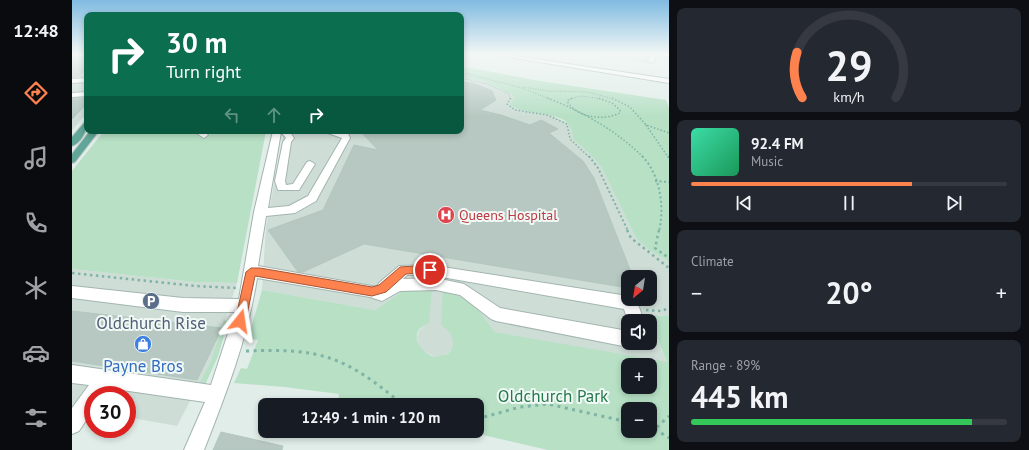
<!DOCTYPE html>
<meta charset="utf-8">
<style>
:root{--surface:#171b24;--page:#242831;--text:#f1f3f6;--muted:#9ea1a6;--line:#363941;--accent:#fe824e}
body{margin:0;font-family:"PT Sans",sans-serif;background:var(--page);color:var(--text);height:100vh;display:flex;flex-direction:column;font-size:15px;white-space:nowrap}
*{box-sizing:border-box;margin:0}
p{font-size:13px;color:var(--muted)}
.icon{flex:none;width:22px;height:22px;fill:none;stroke:currentColor;stroke-width:2;stroke-linecap:round;stroke-linejoin:round}
.map{position:relative;flex:1;overflow:hidden}
.details{display:flex;flex-direction:column;gap:8px;padding:8px;background:#0d0f14;width:360px}
.details>*{flex:none}
.banner{position:absolute;left:12px;top:12px;width:380px;height:122px;border-radius:8px;box-shadow:0 2px 6px #0003;background:#0b6e4f;color:#fff;overflow:hidden}
.needle{width:26px;rotate:210deg}
.controls{position:absolute;left:549px;top:270px;display:grid;gap:8px}
.controls a{display:grid;place-items:center;width:36px;height:36px;border-radius:8px;background:var(--surface);box-shadow:0 2px 6px #0003;font-size:20px}
.speed{position:absolute;left:12px;top:386px;display:flex;gap:8px;font-size:20px;font-weight:700;text-align:center}
.speed>*{display:grid;place-content:center;width:52px;height:52px;border-radius:50%;background:var(--surface);box-shadow:0 2px 6px #0003;line-height:1}
.speed .limit{border:6px solid #d22;background:#fff;color:#111}
.pin{position:absolute;display:grid;place-items:center;width:34px;height:34px;color:#fff;margin:-17px;border:2px solid #fff;border-radius:50%;box-shadow:0 1px 4px #0007}
.me{position:absolute;width:44px;margin:-22px;rotate:15deg;stroke-linejoin:round;filter:drop-shadow(0 0 3px #0008)}
.turn{display:flex;align-items:center;gap:14px;height:84px;padding:0 16px;font-size:18px}
.turn .icon{width:52px;height:52px;stroke-width:2.5}
.turn b{display:block;font-size:28px;line-height:34px}
.lanes{display:flex;align-items:center;height:38px;padding:0 16px;background:#0003;justify-content:center;gap:20px;direction:ltr}
.lanes .off{opacity:.35}
.big{font-size:30px;font-weight:700;line-height:1.1}
.details .tile{flex:1;display:flex;flex-direction:column;justify-content:center;gap:6px;min-width:0;padding:0 14px;border-radius:8px;background:var(--page)}
.details .dial{align-items:center;gap:0}
.dial svg{height:104px;overflow:visible;fill:none;stroke:var(--line);stroke-width:7;stroke-linecap:round;text-anchor:middle}
.dial text{fill:var(--text);stroke:none}
.song{display:flex;align-items:center;gap:12px}
.cover{width:48px;height:48px;border-radius:6px;background:linear-gradient(135deg,hsl(160 70% 55%),hsl(150 70% 35%))}
.played{height:4px;border-radius:2px;background:linear-gradient(90deg,var(--accent) 70%,var(--line) 70%)}
.keys{display:flex;justify-content:space-around;direction:ltr}
.heat{display:flex;justify-content:space-between;align-items:center;font-size:22px;direction:ltr}
.charge{height:6px;border-radius:3px;background:linear-gradient(90deg,#34c759 89%,var(--line) 0)}
.trip{position:absolute;left:186px;top:398px;width:226px;height:40px;border-radius:8px;background:var(--surface);box-shadow:0 2px 6px #0003;font-weight:700;line-height:40px;text-align:center}
main{display:flex;flex:1;min-height:0}
.dock{display:flex;flex-direction:column;width:72px;justify-content:space-around;align-items:center;background:#090b0e;color:var(--muted)}
.dock .icon{width:28px;height:28px}
.dock .active{color:var(--accent)}
.dock b{font-size:18px;color:var(--text)}
.map>svg:first-child{display:block}
.built{fill:#cfddd7;fill-rule:evenodd}
.green{fill:#b7e0c5;fill-rule:evenodd}
.building{fill:#b6c8c1;stroke:#b2c7bf}
.lines{fill:none;stroke-linecap:round;stroke-linejoin:round}
.minor-casing{stroke:#a3b5b0;stroke-width:2}
.major-casing{stroke:#c0c9c7;stroke-width:2}
.path-far4{stroke:#7eb3a5;stroke-width:1;stroke-dasharray:1 1.5;stroke-linecap:butt}
.path-far3{stroke:#7eb3a5;stroke-width:1.5;stroke-dasharray:1.5 2;stroke-linecap:butt}
.path-far2{stroke:#7eb3a5;stroke-width:2;stroke-dasharray:2 2.5;stroke-linecap:butt}
.path-far1{stroke:#7eb3a5;stroke-width:2.5;stroke-dasharray:2.5 3.5;stroke-linecap:butt}
.path{stroke:#7eb3a5;stroke-width:3;stroke-dasharray:3 4.5;stroke-linecap:butt}
.minor{fill:#fff;fill-rule:evenodd}
.major{fill:#61a698;fill-rule:evenodd}
.route{fill:#fe824e;stroke:#a55433}
.labels{text-anchor:middle;dominant-baseline:central;stroke-width:4;stroke-linejoin:round;paint-order:stroke}
.health-label{font-size:14px;fill:#be3a42;stroke:#f1f9f6;text-anchor:start}
.near-service-label{font-size:17px;fill:#4e5e75;stroke:#f1f9f6}
.near-shop-label{font-size:17px;fill:#366cbe;stroke:#f1f9f6}
.near-park-label{font-size:17px;fill:#26794b;stroke:#f1f9f6}
</style>
<main>
<nav class="dock">
<b>12:48</b>
<svg class="icon active" aria-label="directions" viewBox="0 0 24 24"><path d="M12 3l9 9-9 9-9-9zM9 14v-3h6M13 9l2 2-2 2"/></svg>
<svg class="icon" aria-label="music" viewBox="0 0 24 24"><path d="M9 18V5l10-2v13"/><circle cx="6" cy="18" r="3"/><circle cx="16" cy="16" r="3"/></svg>
<svg class="icon" aria-label="phone" viewBox="0 0 24 24"><path d="M5 4h4l2 5-3 2q2 4 5 5l2-3 5 2v4C11 20 4 13 5 4z"/></svg>
<svg class="icon" aria-label="climate" viewBox="0 0 24 24"><path d="M12 3v18M4 7l16 10M4 17L20 7"/></svg>
<svg class="icon" aria-label="car" viewBox="0 0 24 24"><path d="M5 17H2v-5l4-1 3-4h7l3 4 3 1v5h-3M9 17h6M6 11h13"/><circle cx="7" cy="17" r="2"/><circle cx="17" cy="17" r="2"/></svg>
<svg class="icon" aria-label="filters" viewBox="0 0 24 24"><path d="M4 7h16M4 17h16"/><circle cx="9" cy="7" r="2"/><circle cx="15" cy="17" r="2"/></svg>
</nav>
<div class="map">
<svg width="597" height="450" viewBox="0 0 597 450">
<rect width="100%" height="100%" fill="#e1ede8"/>
<g class="built">
<path d="M0,54H15V113L0,130Z"/>
<path d="M512,54H597V62L584,60L583,64Z"/>
<path d="M389,77L412,81L441,95L443,108L478,114L497,124L501,131V139L518,154L530,168L564,238L577,250L597,262V316L575,315L577,321H556V343H578V323L595,363L423,332L402,304L376,330L380,335L382,344L377,353L369,357H363L350,350L347,346L345,337L347,331L353,324L331,291L303,310L190,290L194,227L212,131H389ZM556,277H578V299H556Z"/>
<path d="M0,269L123,282L165,283L139,361L105,426L55,417V395H21V410L0,406Z"/>
</g>
<g class="green">
<path d="M389,66L468,81L594,100L597,108V262L577,250L564,238L530,168L518,154L501,139C503,106 454,119 438,104L442,99L441,95L412,81L389,77Z"/>
<path d="M32,131H119L132,138L143,131H194L165,283L123,282L0,269V171Z"/>
<path d="M360,286L357,323C335,331 346,352 363,357L376,354C386,343 380,332 369,325L371,288L402,304L423,332L595,362L575,315L597,316V450H476L394,431H405V405H282L266,401L267,394L212,387L162,383L169,368L175,369L186,340L176,339L190,290L303,310L331,291ZM556,365H578V387H556ZM556,409H578V431H556Z"/>
<path d="M152,320L156,322L146,356L133,385L127,384L139,361Z"/>
</g>
<g class="building">
<path d="M0,55H15V69L5,77L0,78Z"/>
<path d="M389,82L401,83L420,91L424,100L408,110L429,115L458,125L469,120L486,129L477,133L511,161L522,178L561,277H556V288L292,244L231,272H226L196,230L251,210L282,145L306,150L288,131H389Z"/>
<path d="M0,98H15V104L0,119Z"/>
<path d="M0,311L150,328L125,380L0,361Z"/>
<path d="M149,432L211,446L210,450H141Z"/>
</g>
<g class="lines">
<defs>
<g id="minor">
<path d="M418,54H429L597,79V83Z"/>
<path d="M579,54H585L582,61L579,63L576,61Z"/>
<path d="M587,54H597V57L588,55Z"/>
<path d="M15,78V82L0,83V79Z"/>
<path d="M15,92V96L0,97V93Z"/>
<path d="M121,131H131L136,135L132,138Z"/>
<path d="M201,131H217L222,138L219,142L213,181L214,185L221,184L235,162L238,161L243,164L227,190H206L203,181L211,142L214,138L209,132L196,208L217,206L236,196L270,138L250,131H275L278,138L244,201L223,213L194,216L186,266L305,287L307,283L327,266L358,265L556,296V299H564L572,321H556L552,309L358,275H335L331,279L364,278L392,284L428,308L556,331V343H562V344L556,347L424,321L419,319L388,295L364,290L328,291L310,301L298,297L185,278C176,337 154,394 132,450H112L133,402L36,388L32,395H21V410L7,431L0,434V408L17,385L0,383V365L139,385L163,312H111L0,298V286L111,298L167,299L182,212Z"/>
</g>
<g id="major">
<path d="M15,122C15,131 9,143 0,146V137L12,123Z"/>
<path d="M18,131H27L3,162L0,163V154Z"/>
</g>
</defs>
<use href="#minor" class="minor-casing"/>
<use href="#major" class="major-casing"/>
<g class="path-far4">
<path d="M389,72L446,87"/>
<path d="M389,78L416,84L437,94L438,99"/>
<path d="M447,87L478,99"/>
<path d="M451,87L477,91L515,92L542,99"/>
<path d="M498,99L509,96L530,99"/>
</g>
<g class="path-far3">
<path d="M439,98L435,104L443,110L475,115L495,124L498,139L517,157"/>
<path d="M475,98C510,111 545,131 571,157"/>
<path d="M500,98L495,101C504,118 532,121 548,113V110L540,103L526,98"/>
<path d="M540,98L558,107L574,125L597,133"/>
<path d="M574,125L596,157"/>
</g>
<g class="path-far2">
<path d="M517,156L526,168L556,231"/>
<path d="M570,156C588,174 593,207 587,231"/>
<path d="M596,156L597,158"/>
<path d="M583,181L597,182"/>
</g>
<g class="path-far1">
<path d="M555,230L559,238L597,268"/>
<path d="M587,230L583,248L597,258"/>
<path d="M0,273L123,286L164,288"/>
<path d="M574,310L589,311L597,308"/>
</g>
<g class="path">
<path d="M174,351C249,348 273,356 331,405"/>
<path d="M405,419L448,407L476,404L556,422"/>
<path d="M578,428L583,429L597,416"/>
<path d="M583,429L597,438"/>
</g>
<use href="#minor" class="minor"/>
<use href="#major" class="major"/>
</g>
<linearGradient id="sky" x2="0" y2="1"><stop stop-color="#80bbe1"/><stop offset="0.46" stop-color="#f2f7f5"/><stop offset="1" stop-color="#f2f7f5" stop-opacity="0"/></linearGradient>
<rect width="597" height="117" fill="url(#sky)"/>
<path class="route" d="M358,265L363,270L361,273L334,274L314,292L300,296L183,276L173,325L168,327L164,325L163,321L174,272L179,268H188L300,287L307,285L328,267Z"/>
<defs>
<symbol id="hospital-disc" viewBox="-11 -11 22 22"><circle r="9.5" fill="#e0444e" stroke="#f1f9f6"/><path d="M-5-5h3v3.5h4V-5h3V5h-3V1.5h-4V5h-3Z" fill="#fff"/></symbol>
<symbol id="parking-disc" viewBox="-11 -11 22 22"><circle r="9.5" fill="#5c6f8a" stroke="#f1f9f6"/><path d="M-3.5-5.5H1a3.5 3.5 0 0 1 0 7H-1V5.5H-3.5ZM-1-3.4V-.6H.8a1.4 1.4 0 0 0 0-2.8Z" fill="#fff"/></symbol>
<symbol id="shop-disc" viewBox="-11 -11 22 22"><circle r="9.5" fill="#3f7fe0" stroke="#f1f9f6"/><path d="M-5-2.5h2.3a2.7 3.5 0 0 1 5.4 0H5L5.5 6h-11ZM-1.5-2.5h3a1.5 2.3 0 0 0-3 0Z" fill="#fff"/></symbol>
</defs>
<g fill-rule="evenodd">
<use href="#hospital-disc" x="364" y="205" width="20" height="20"/>
<use href="#parking-disc" x="69" y="291" width="20" height="20"/>
<use href="#shop-disc" x="61" y="334" width="20" height="20"/>
</g>
<g class="labels">
<g class="health-label">
<text x="387" y="215">Queens Hospital</text>
</g>
<g class="near-service-label">
<text x="79" y="323">Oldchurch Rise</text>
</g>
<g class="near-shop-label">
<text x="71" y="366">Payne Bros</text>
</g>
<g class="near-park-label">
<text x="481" y="396">Oldchurch Park</text>
</g>
</g>
</svg>
<div class="controls">
<a><svg class="needle" viewBox="-14 -14 28 28"><path d="M0-13l5 13h-10z" fill="#e53935"/><path d="M0 13l5-13h-10z" fill="#9ea1a6"/></svg></a>
<a><svg class="icon" aria-label="sound" viewBox="0 0 24 24"><path d="M4 9h4l5-4v14l-5-4H4zM17 9q2 3 0 6"/></svg></a>
<a>+</a>
<a>−</a>
</div>
<div class="speed"><div class="limit">30</div></div>
<div class="pin" style="left:358px;top:270px;background:#d93025"><svg class="icon" aria-label="arrive" viewBox="0 0 24 24"><path d="M6 21V4h12l-3 4 3 4H6"/></svg></div>
<svg class="me" style="left:168px;top:321px" viewBox="-20 -20 40 40"><path d="M0-17L14 15 0 8-14 15z" fill="#fe824e" stroke="#fff" stroke-width="4"/></svg>
<div class="trip">12:49 · 1 min · 120 m</div>
<div class="banner">
<div class="turn"><svg class="icon" aria-label="right" viewBox="0 0 24 24"><path d="M7 20v-9h11M14 6l5 5-5 5"/></svg><div><b>30 m</b>Turn right</div></div>
<div class="lanes"><svg class="icon off" aria-label="left" viewBox="0 0 24 24"><path d="M17 20v-9H6M10 6l-5 5 5 5"/></svg><svg class="icon off" aria-label="ahead" viewBox="0 0 24 24"><path d="M12 20V5M6 11l6-6 6 6"/></svg><svg class="icon" aria-label="right" viewBox="0 0 24 24"><path d="M7 20v-9h11M14 6l5 5-5 5"/></svg></div>
</div>
</div>
<section class="details">
<div class="tile dial"><svg viewBox="0 0 100 80">
<path d="M14 69A42 42 0 1 1 86 69"/>
<path d="M14 69A42 42 0 0 1 10 34" stroke="#fe824e"/>
<text x="50" y="56" font-size="32" font-weight="700">29</text>
<text x="50" y="72" font-size="11">km/h</text>
</svg></div>
<div class="tile">
<div class="song"><i class="cover"></i><div><b>92.4 FM</b><p>Music</p></div></div>
<div class="played"></div>
<div class="keys"><svg class="icon" aria-label="previous" viewBox="0 0 24 24"><path d="M18 5L8 12l10 7zM5 5v14"/></svg><svg class="icon" aria-label="pause" viewBox="0 0 24 24"><path d="M8 5v14M16 5v14"/></svg><svg class="icon" aria-label="next" viewBox="0 0 24 24"><path d="M6 5l10 7-10 7zM19 5v14"/></svg></div>
</div>
<div class="tile"><p>Climate</p>
<div class="heat"><a>−</a><b class="big">20°</b><a>+</a></div>
</div>
<div class="tile"><p>Range · 89%</p><b class="big">445 km</b><div class="charge"></div></div>
</section>
</main>
